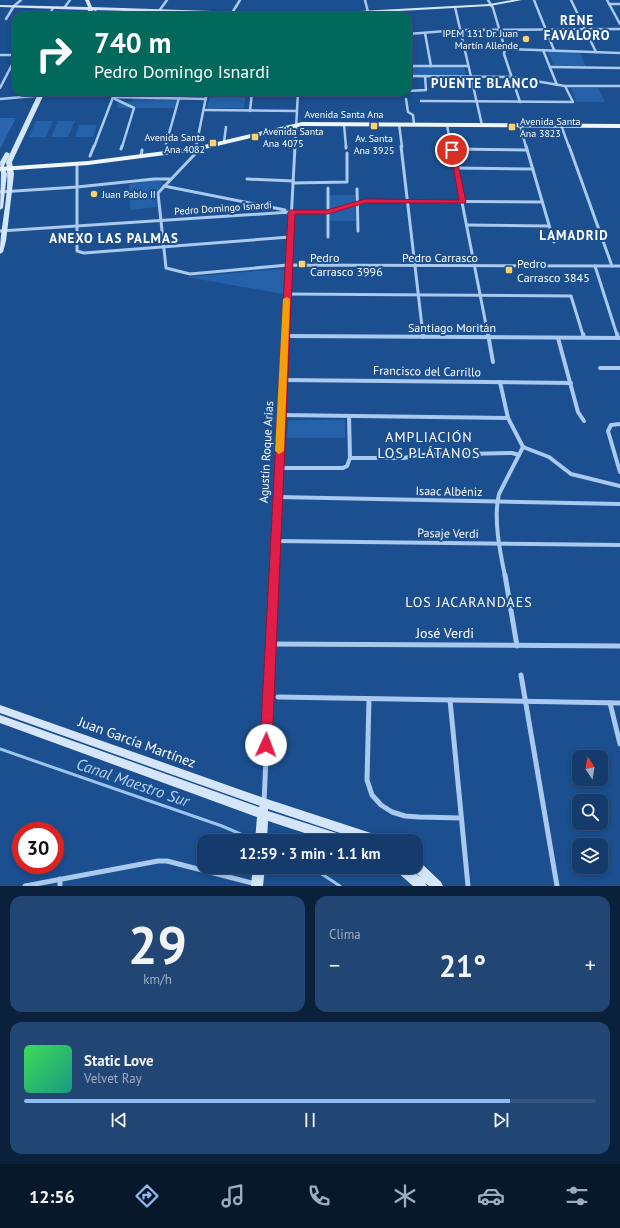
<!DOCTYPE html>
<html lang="es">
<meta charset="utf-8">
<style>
:root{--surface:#143b6b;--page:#214673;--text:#f1f3f6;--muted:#9dadc1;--line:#33557e;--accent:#90b9f0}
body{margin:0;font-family:"PT Sans",sans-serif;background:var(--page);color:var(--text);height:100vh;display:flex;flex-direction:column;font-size:15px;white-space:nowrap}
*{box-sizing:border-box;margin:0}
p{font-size:13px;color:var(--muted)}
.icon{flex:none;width:22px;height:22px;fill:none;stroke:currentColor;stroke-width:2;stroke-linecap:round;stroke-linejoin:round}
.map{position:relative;height:886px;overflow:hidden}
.details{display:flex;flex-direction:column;gap:10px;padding:10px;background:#0b203b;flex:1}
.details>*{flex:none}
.top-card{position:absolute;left:12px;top:12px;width:400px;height:84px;border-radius:12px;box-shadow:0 2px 6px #0003,0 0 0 1px var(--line);background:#00695c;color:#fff;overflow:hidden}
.needle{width:26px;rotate:348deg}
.controls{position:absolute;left:572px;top:750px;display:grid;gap:8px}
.controls a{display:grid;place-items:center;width:36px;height:36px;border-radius:8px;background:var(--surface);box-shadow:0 2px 6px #0003,0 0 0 1px var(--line);font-size:20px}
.speed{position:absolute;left:12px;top:822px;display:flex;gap:8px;font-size:20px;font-weight:700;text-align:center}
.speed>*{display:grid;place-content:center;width:52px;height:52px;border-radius:50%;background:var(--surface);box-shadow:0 2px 6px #0003,0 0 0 1px var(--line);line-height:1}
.speed .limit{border:6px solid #d22;background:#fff;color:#111}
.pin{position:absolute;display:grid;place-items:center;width:34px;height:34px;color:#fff;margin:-17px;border:2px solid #fff;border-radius:50%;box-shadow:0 1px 4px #0007}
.me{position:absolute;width:44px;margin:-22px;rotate:2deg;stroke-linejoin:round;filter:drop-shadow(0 0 3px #0008)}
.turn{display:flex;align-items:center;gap:14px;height:84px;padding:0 16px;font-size:18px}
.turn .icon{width:52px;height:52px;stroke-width:2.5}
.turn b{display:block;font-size:28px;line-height:34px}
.big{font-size:30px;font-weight:700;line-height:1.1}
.details .widget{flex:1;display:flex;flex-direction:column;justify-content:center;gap:6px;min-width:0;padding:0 14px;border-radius:12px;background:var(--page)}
.details .dial{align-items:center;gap:0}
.dial b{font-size:52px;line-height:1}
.song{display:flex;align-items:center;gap:12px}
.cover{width:48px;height:48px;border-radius:6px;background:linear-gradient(135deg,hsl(130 70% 55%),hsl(170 70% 35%))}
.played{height:4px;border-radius:2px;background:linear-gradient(90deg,var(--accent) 85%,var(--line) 85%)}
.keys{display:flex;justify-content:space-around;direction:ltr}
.heat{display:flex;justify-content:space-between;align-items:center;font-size:22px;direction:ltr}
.details .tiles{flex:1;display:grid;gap:10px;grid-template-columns:1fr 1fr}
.widget:last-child{grid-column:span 2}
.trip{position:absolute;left:197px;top:834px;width:226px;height:40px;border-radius:12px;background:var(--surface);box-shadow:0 2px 6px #0003,0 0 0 1px var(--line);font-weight:700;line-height:40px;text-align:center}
.menu{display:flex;height:64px;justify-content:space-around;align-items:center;background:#08182b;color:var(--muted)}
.menu .icon{width:28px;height:28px}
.menu .selected{color:var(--accent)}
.menu b{font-size:18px;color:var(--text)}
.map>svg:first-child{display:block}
.green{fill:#2461a8}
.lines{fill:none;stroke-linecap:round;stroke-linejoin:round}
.stream{stroke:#9cc4f0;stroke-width:3}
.building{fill:#2a66ad}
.minor-far3{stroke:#a9c9ee;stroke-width:2.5}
.minor-far2{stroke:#a9c9ee;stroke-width:3}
.minor-far1{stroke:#a9c9ee;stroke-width:4}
.minor{stroke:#a9c9ee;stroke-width:5}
.secondary{fill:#d6e6fa;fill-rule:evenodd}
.primary{fill:#f0f6ff;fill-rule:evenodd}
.route{fill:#e11d48;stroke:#92132f}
.slow{fill:#f59e0b}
.poi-dot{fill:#ffd166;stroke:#1b4f8f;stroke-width:1.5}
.labels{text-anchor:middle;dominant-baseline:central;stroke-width:4;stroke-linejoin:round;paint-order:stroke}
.far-poi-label{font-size:10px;fill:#fff;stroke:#1b4f8f;text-anchor:start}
.far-street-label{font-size:10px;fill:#fff;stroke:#1b4f8f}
.poi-label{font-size:12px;fill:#fff;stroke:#1b4f8f;text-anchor:start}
.street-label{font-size:12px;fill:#fff;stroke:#1b4f8f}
.far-district-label{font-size:13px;font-weight:bold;letter-spacing:1px;fill:#fff;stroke:#1b4f8f}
.quarter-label{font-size:14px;letter-spacing:1px;fill:#fff;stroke:#1b4f8f}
.near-street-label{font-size:14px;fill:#fff;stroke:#1b4f8f}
.near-water-label{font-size:16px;font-style:italic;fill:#b5d3f5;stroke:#1b4f8f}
</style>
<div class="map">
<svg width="620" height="886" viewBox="0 0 620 886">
<rect width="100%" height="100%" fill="#1b4f8f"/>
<g class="green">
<path d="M554,51L580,53L586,67L554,66L548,52Z"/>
<path d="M409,67H464L466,75H410Z"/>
<path d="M571,88H598L605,102H576Z"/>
<path d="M211,92H246L244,108H207Z"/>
<path d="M133,98L178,99L175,108H117L119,102H132Z"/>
<path d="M36,121H53L46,137H29Z"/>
<path d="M58,121H75L68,137H51Z"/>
<path d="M79,125H97L93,137H75Z"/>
<path d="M154,180L160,181L162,183L161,186L156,193L157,207L130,210L129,184Z"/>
<path d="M329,195H355V202L329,210Z"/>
<path d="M355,206L356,221H329L330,213Z"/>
<path d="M280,269L285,271L283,294L187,277Z"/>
<path d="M288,420H345V438H287Z"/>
</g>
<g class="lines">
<g class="stream">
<path d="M0,749L222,826L257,841"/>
<path d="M311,867L340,886"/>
</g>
</g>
<path class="building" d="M0,118H16L0,149Z"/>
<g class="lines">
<g class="minor-far3">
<path d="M365,0L368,12"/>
<path d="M488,0L493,8L505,49L504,54L520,102"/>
<path d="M534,0L554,50"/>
<path d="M571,0L596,52"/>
<path d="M607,0L620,24"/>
<path d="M609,4H620"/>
<path d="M455,7L482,125"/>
<path d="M64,8L70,0"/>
<path d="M159,11L167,0"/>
<path d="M232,13L240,0"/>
<path d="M49,16L53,8"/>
<path d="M92,16L96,9"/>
<path d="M123,16L125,10"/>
<path d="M143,16L145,10"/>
<path d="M6,19L14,6L21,0"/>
<path d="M425,33L431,66"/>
<path d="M408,34L459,30L620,29"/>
<path d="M505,49L620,53"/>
<path d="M543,50L557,85"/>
<path d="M0,55H16"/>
<path d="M408,66H468"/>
<path d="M550,67L620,68"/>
<path d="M408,76L511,77L565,86H620"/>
<path d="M0,88L16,57"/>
<path d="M408,91L426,90L425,76"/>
<path d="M92,94L93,92"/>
<path d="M114,97L206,99"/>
<path d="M157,98L159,92"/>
<path d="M0,99L35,96"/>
<path d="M115,99L134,108L122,147"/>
<path d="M406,99L408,112L413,115L414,124"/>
<path d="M421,101L573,102L565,86"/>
<path d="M204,110L297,111"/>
<path d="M250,111L252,92"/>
<path d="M344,124L346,147"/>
<path d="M399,124L402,147"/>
<path d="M447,125L451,147"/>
<path d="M520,125L526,147"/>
<path d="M561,125L569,147"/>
<path d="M224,142L226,127"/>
<path d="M166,144L179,98"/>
<path d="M94,147L115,92"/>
<path d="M196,147L207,92"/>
<path d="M295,147L298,92"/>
</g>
<g class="minor-far2">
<path d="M197,146L195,154L158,193L166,268L190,274L288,265L620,266"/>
<path d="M346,146V148"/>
<path d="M401,146L423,335"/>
<path d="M451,146L488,335"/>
<path d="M526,146L554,242"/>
<path d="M569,146L612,266"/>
<path d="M121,149L122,146"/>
<path d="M452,149L527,150"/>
<path d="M90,156L94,146"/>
<path d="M141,156L142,150"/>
<path d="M77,164V251L84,253L290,237"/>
<path d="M456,168L533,169"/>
<path d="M247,179L293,181"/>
<path d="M293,183L347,182V153"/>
<path d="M164,186L285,210"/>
<path d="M328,188V237"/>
<path d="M357,189L358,231"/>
<path d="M0,192L77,187L154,179H170"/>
<path d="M467,225L549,226"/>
<path d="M0,231L291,212H328L365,201L542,202"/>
<path d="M595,266L617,335"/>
<path d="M287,294L571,296L583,335"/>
<path d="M285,335L295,146"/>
</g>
<g class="minor-far1">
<path d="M423,334V337"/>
<path d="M488,334L493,362"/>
<path d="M583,334L584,337"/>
<path d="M617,334L618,338"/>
<path d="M285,336L620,338"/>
<path d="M558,338L578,412L584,421"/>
<path d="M600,368H620"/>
<path d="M283,380L571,383"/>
<path d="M500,382L508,418L523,447"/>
<path d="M281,415L508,418"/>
<path d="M349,416L350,458"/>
<path d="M620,424L611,425L608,431L620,472"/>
<path d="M523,447L549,457L571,474L620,486"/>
<path d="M279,468H343L347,466L350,458H404L417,455L512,453L519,455"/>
<path d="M277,497L620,504"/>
<path d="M275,541L620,545"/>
<path d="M274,576L285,334"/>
<path d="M505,576C500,552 493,518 499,494L523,447"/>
</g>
<g class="minor">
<path d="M505,575L517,646"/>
<path d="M271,644L620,646"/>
<path d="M521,675L557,886"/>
<path d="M278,697L620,703"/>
<path d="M369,699L367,780L372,795L381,805L392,812L405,816L419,817L461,818"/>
<path d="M450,700L468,886"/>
<path d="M610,703L620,744"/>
<path d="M264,803L274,575"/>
<path d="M60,879V886"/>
<path d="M25,886L158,861H167L256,884"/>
</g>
<g class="secondary">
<path d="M85,0H89L92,7L304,14L490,4L512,0H522L490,6L310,16L93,10L90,16H86L88,10L0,7V5L88,7Z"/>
<path d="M39,92H45L12,162L14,174L6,241L3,252L0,254C0,224 11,191 6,162Z"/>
<path d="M7,152L10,154L4,166L7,174L3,208L0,210L1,174L0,162L5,153Z"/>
<path d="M0,705L264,798L380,836L384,837L386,841H364L268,809V811L349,837L351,841H329L268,821L267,841H255L257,817L0,723V715L259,807L260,806L0,713Z"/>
<path d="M416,861L420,862L441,882L443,886H429L425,883L427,886H413L396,871L394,867H408L420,877L411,867H416Z"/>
<path d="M253,867H265L263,886H251Z"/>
</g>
<path class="primary" d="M302,122L620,124V128L302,126L196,151L88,165L0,171V167L88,161L196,147Z"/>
</g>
<path class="route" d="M450,148L455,150L466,202L465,203H365L328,214H295L272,745L270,748L266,750L262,748L260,745L288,212L291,210H327L365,199L459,200Z"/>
<path class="slow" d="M287,297L290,299L284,451L279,454L275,451L283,299Z"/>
<g class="poi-dot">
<circle cx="526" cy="39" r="4"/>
<rect x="370" y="122" width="8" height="8" rx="2"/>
<rect x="508" y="123" width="8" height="8" rx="2"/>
<rect x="251" y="133" width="8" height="8" rx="2"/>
<rect x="209" y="139" width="8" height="8" rx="2"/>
<circle cx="94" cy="194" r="4"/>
<rect x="298" y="260" width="8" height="8" rx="2"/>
<rect x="505" y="266" width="8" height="8" rx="2"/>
</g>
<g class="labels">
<g class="far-poi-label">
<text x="518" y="33" text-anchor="end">IPEM 131 Dr. Juan<tspan x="518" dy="12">Martín Allende</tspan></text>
<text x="520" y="121">Avenida Santa<tspan x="520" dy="12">Ana 3823</tspan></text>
<text x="263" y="131">Avenida Santa<tspan x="263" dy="12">Ana 4075</tspan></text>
<text x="205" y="137" text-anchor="end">Avenida Santa<tspan x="205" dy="12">Ana 4082</tspan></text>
<text x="374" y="138" text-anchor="middle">Av. Santa<tspan x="374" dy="12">Ana 3925</tspan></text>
<text x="102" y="194">Juan Pablo II</text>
</g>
<g class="far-street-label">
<text x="344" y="114">Avenida Santa Ana</text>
<text transform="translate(223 208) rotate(-4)">Pedro Domingo Isnardi</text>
</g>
<g class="poi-label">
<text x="310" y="257">Pedro<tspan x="310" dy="14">Carrasco 3996</tspan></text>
<text x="517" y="263">Pedro<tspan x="517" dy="14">Carrasco 3845</tspan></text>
</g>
<g class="street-label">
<text x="440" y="257">Pedro Carrasco</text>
<text x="452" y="327">Santiago Moritán</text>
<text transform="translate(427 371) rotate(1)">Francisco del Carrillo</text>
<text transform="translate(266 452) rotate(-87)">Agustín Roque Arias</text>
<text transform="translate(449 491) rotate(1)">Isaac Albéniz</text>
<text transform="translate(448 533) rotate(1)">Pasaje Verdi</text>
</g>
<g class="far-district-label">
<text x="577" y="20">RENE<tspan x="577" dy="15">FAVALORO</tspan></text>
<text x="485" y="83">PUENTE BLANCO</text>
<text x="574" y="235">LAMADRID</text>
<text x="114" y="238">ANEXO LAS PALMAS</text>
</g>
<g class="quarter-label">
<text x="429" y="437">AMPLIACIÓN<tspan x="429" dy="16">LOS PLÁTANOS</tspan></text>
<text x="469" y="602">LOS JACARANDAES</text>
</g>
<g class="near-street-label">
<text x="445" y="633">José Verdi</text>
<text transform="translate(137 742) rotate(20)">Juan García Martínez</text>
</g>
<g class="near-water-label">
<text transform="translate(133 782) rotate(19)">Canal Maestro Sur</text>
</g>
</g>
</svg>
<div class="controls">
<a><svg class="needle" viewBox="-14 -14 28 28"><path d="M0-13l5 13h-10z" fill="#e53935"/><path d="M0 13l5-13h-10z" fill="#9dadc1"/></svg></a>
<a><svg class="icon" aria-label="search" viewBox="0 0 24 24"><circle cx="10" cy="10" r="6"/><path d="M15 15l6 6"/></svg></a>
<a><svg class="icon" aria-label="layers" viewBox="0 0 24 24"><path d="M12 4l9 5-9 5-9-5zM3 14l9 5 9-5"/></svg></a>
</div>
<div class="speed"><div class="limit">30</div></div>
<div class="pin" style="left:452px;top:150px;background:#d93025"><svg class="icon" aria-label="arrive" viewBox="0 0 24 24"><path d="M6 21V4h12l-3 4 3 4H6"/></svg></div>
<svg class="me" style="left:266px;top:745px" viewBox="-20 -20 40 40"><circle r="19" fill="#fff"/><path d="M0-13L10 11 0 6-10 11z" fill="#e11d48"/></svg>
<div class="trip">12:59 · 3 min · 1.1 km</div>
<div class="top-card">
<div class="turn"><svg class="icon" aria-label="right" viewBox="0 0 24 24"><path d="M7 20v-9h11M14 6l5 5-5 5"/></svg><div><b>740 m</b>Pedro Domingo Isnardi</div></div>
</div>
</div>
<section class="details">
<div class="tiles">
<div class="widget dial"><b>29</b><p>km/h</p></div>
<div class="widget"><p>Clima</p>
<div class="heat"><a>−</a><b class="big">21°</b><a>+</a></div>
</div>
<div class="widget">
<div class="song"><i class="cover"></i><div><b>Static Love</b><p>Velvet Ray</p></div></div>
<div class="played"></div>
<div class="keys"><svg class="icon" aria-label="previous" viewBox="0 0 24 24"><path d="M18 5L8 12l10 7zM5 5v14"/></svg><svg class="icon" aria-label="pause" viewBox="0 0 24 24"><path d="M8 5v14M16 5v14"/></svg><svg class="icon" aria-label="next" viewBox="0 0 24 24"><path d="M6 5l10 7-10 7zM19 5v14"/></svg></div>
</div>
</div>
</section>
<nav class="menu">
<b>12:56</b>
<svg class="icon selected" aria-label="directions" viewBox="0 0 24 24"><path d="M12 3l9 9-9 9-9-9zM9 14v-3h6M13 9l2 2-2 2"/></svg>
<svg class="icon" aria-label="music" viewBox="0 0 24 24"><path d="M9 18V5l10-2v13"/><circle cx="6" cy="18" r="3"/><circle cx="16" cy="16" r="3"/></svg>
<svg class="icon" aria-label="phone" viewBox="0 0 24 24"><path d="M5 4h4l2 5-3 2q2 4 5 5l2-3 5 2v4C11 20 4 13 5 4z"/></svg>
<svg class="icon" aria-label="climate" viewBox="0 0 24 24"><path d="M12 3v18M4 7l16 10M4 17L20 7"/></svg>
<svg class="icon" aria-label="car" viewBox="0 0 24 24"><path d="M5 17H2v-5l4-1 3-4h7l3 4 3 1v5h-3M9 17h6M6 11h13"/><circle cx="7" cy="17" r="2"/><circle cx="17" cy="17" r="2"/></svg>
<svg class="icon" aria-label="filters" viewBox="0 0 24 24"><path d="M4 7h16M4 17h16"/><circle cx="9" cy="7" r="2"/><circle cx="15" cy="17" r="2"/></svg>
</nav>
